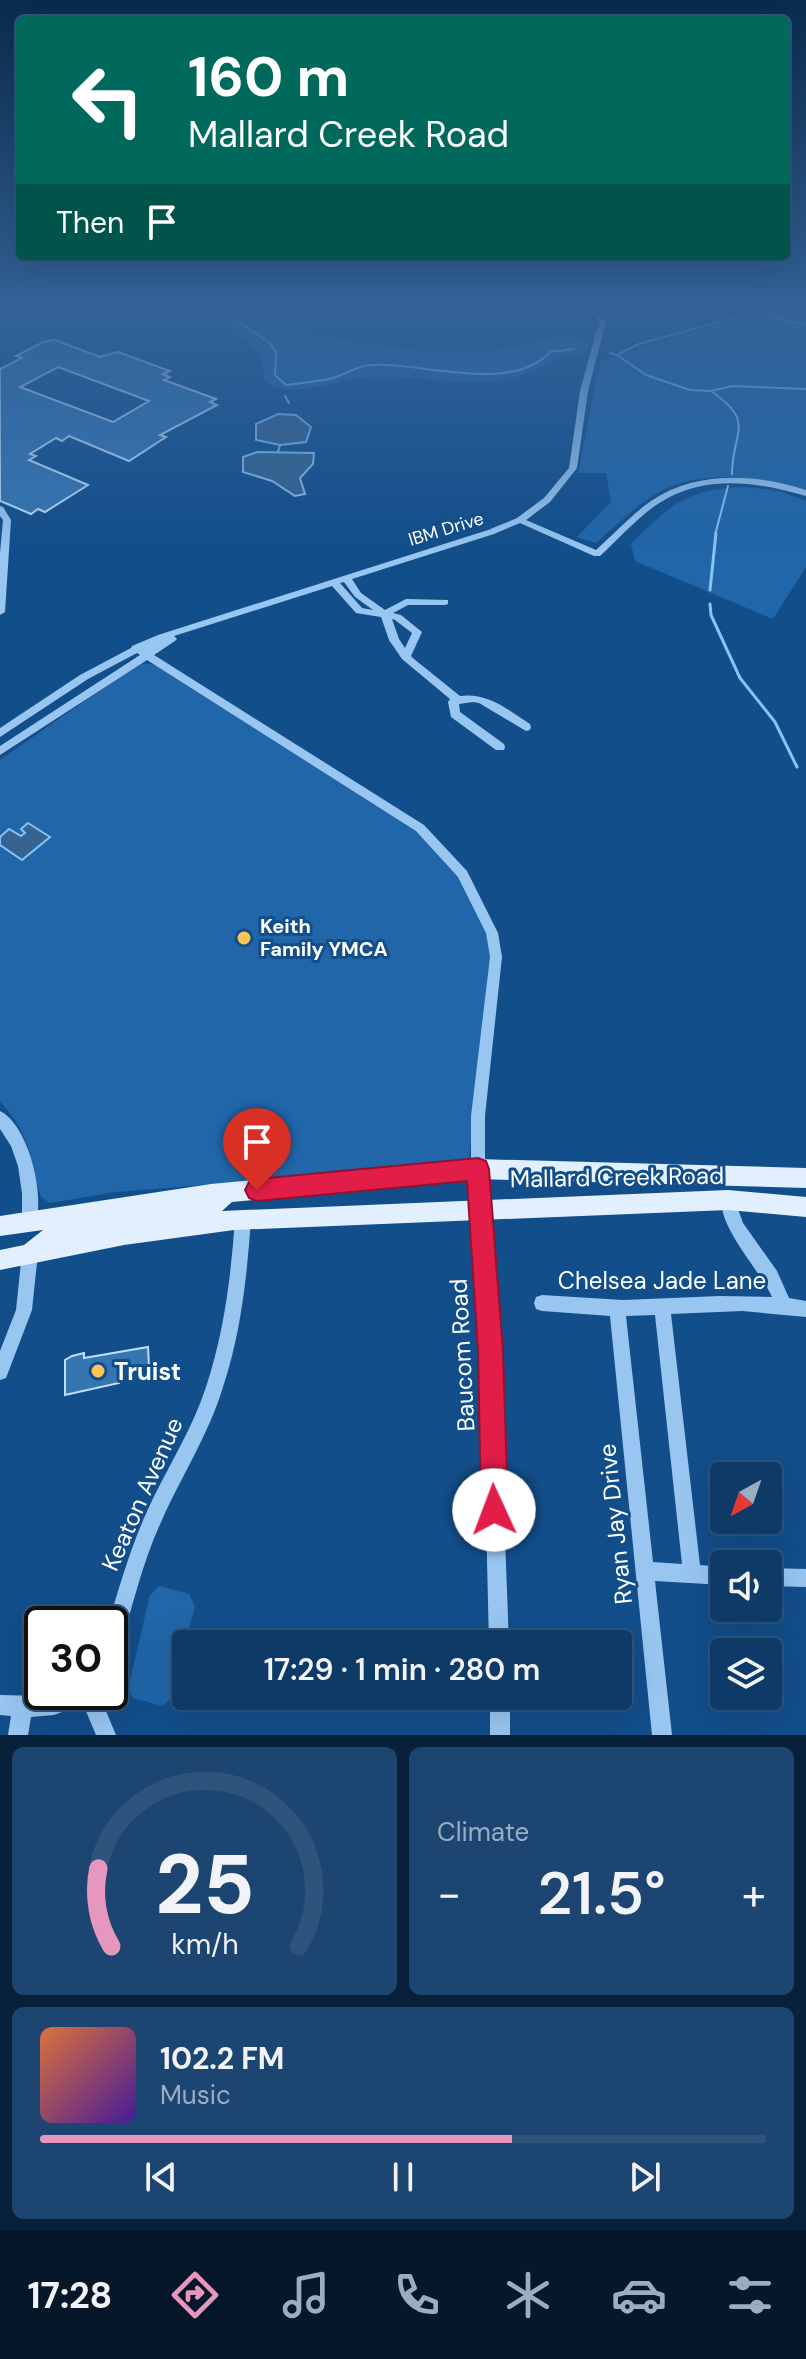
<!DOCTYPE html>
<meta charset="utf-8">
<style>
:root{--surface:#0e3a68;--page:#1c4571;--text:#f1f3f6;--muted:#9badc0;--line:#2e547c;--accent:#e797bd}
body{margin:0;font-family:"DM Sans",sans-serif;background:var(--page);color:var(--text);height:100vh;display:flex;flex-direction:column;font-size:30px;white-space:nowrap}
*{box-sizing:border-box;margin:0}
p{font-size:26px;color:var(--muted)}
.icon{flex:none;width:44px;height:44px;fill:none;stroke:currentColor;stroke-width:2;stroke-linecap:round;stroke-linejoin:round}
.map{position:relative;height:1735px;overflow:hidden}
.drawer{display:flex;flex-direction:column;gap:12px;padding:12px;background:#082039;flex:1}
.drawer>*{flex:none}
.hud{position:absolute;left:16px;top:16px;width:774px;height:244px;border-radius:8px;box-shadow:0 8px 32px #0002,0 0 0 2px var(--line);background:#00695c;color:#fff;overflow:hidden}
.needle{width:52px;rotate:220deg}
.tools{position:absolute;left:710px;top:1462px;display:grid;gap:16px}
.tools a{display:grid;place-items:center;width:72px;height:72px;border-radius:8px;background:var(--surface);box-shadow:0 8px 32px #0002,0 0 0 2px var(--line);font-size:40px}
.speed{position:absolute;left:24px;top:1606px;display:flex;gap:16px;font-size:40px;font-weight:700;text-align:center}
.speed>*{display:grid;place-content:center;width:104px;height:104px;border-radius:50%;background:var(--surface);box-shadow:0 8px 32px #0002,0 0 0 2px var(--line);line-height:1}
.speed .limit{border:4px solid #111;border-radius:12px;background:#fff;color:#111}
.pin{position:absolute;display:grid;place-items:center;width:68px;height:68px;color:#fff;margin:-82px -34px;border-radius:50% 50% 50% 0;rotate:-45deg;box-shadow:0 0 8px #0007}
.pin .icon{rotate:45deg}
.me{position:absolute;width:88px;margin:-44px;rotate:358deg;stroke-linejoin:round;filter:drop-shadow(0 0 6px #0008)}
.turn{display:flex;align-items:center;gap:28px;height:168px;padding:0 40px;font-size:36px}
.turn .icon{width:104px;height:104px;stroke-width:2.5}
.turn b{display:block;font-size:56px;line-height:68px}
.then{display:flex;align-items:center;height:76px;padding:0 40px;background:#0003;gap:16px;font-size:30px}
.big{font-size:60px;font-weight:600;line-height:1.1}
.drawer .card{flex:1;display:flex;flex-direction:column;justify-content:center;gap:12px;min-width:0;padding:0 28px;border-radius:12px;background:var(--page)}
.drawer .dial{align-items:center;gap:0}
.dial svg{height:208px;overflow:visible;fill:none;stroke:var(--line);stroke-width:7;stroke-linecap:round;text-anchor:middle}
.dial text{fill:var(--text);stroke:none}
.song{display:flex;align-items:center;gap:24px}
.cover{width:96px;height:96px;border-radius:12px;background:linear-gradient(135deg,hsl(20 70% 55%),hsl(260 70% 35%))}
.played{height:8px;border-radius:4px;background:linear-gradient(90deg,var(--accent) 65%,var(--line) 65%)}
.keys{display:flex;justify-content:space-around;direction:ltr}
.heat{display:flex;justify-content:space-between;align-items:center;font-size:44px;direction:ltr}
.drawer .tiles{flex:1;display:grid;gap:12px;grid-template-columns:1fr 1fr}
.card:last-child{grid-column:span 2}
.trip{position:absolute;left:172px;top:1630px;width:460px;height:80px;border-radius:8px;background:var(--surface);box-shadow:0 8px 32px #0002,0 0 0 2px var(--line);font-weight:600;line-height:80px;text-align:center}
.menu{display:flex;height:128px;justify-content:space-around;align-items:center;background:#06172a;color:var(--muted)}
.menu .icon{width:56px;height:56px}
.menu .selected{color:var(--accent)}
.menu b{font-size:36px;color:var(--text)}
.map>svg:first-child{display:block}
.green{fill:#2066a8}
.water{fill:#36638f;stroke:#89c2f4;stroke-width:2}
.lines{fill:none;stroke-linecap:round;stroke-linejoin:round}
.stream-far1{stroke:#89c2f4;stroke-width:2}
.stream{stroke:#89c2f4;stroke-width:3}
.building{fill:#3575b2;stroke:#bedefc;stroke-width:2;fill-rule:evenodd}
.minor{fill:#98c6f1;fill-rule:evenodd}
.major{fill:#e1efff;fill-rule:evenodd}
.route{fill:#e11d48;stroke:#92132f;stroke-width:2}
.poi-dot{fill:#ffc457;stroke:#124e8a;stroke-width:3}
.labels{text-anchor:middle;dominant-baseline:central;stroke-width:6;stroke-linejoin:round;paint-order:stroke}
.far-street-label{font-size:18px;fill:#fff;stroke:#124e8a}
.poi-label{font-size:20px;font-weight:bold;fill:#fff;stroke:#124e8a;text-anchor:start}
.near-street-label{font-size:24px;fill:#fff;stroke:#124e8a}
.near-poi-label{font-size:24px;font-weight:bold;fill:#fff;stroke:#124e8a;text-anchor:start}
</style>
<div class="map">
<svg width="806" height="1735" viewBox="0 0 806 1735">
<rect width="100%" height="100%" fill="#124e8a"/>
<g class="green">
<path d="M212,309H251L266,319L308,334L435,353H482L557,337L590,340L586,353C559,353 530,377 500,381C451,387 402,371 353,379C330,383 281,400 264,380L262,355Z"/>
<path d="M762,312L806,322V490C762,477 708,469 665,489C640,501 617,525 596,543L577,537L611,502L606,473H578C586,435 592,396 601,360Z"/>
<path d="M746,487L779,491L806,501V567L773,619L635,561L631,544C672,504 685,489 746,487Z"/>
<path d="M139,663L155,665L415,829L455,869L486,931L491,961L469,1158L412,1169L116,1192L50,1203L41,1197C29,1158 31,1133 0,1102V760Z"/>
<path d="M159,1586L189,1594L195,1606L171,1699L162,1706L133,1698L128,1689L150,1595Z"/>
</g>
<g class="water">
<path d="M278,414L296,415L311,427L306,442L280,445L256,440V424Z"/>
<path d="M257,452L314,453L313,464L300,478L305,494L295,496L272,481L243,472V457Z"/>
<path d="M28,823L50,837L22,860L0,845V837L9,829L21,836L25,833L21,829Z"/>
</g>
<g class="lines">
<g class="stream-far1">
<path d="M220,309L271,344L276,353L275,375L286,385C300,383 315,382 329,379C343,376 356,366 370,365C419,361 511,395 550,352L574,349"/>
<path d="M760,314L806,325"/>
<path d="M610,353L617,355L639,344L766,309"/>
<path d="M617,355L646,375L690,390L711,391L732,386L806,389"/>
<path d="M711,391C757,423 732,431 732,474"/>
<path d="M285,396L289,403"/>
<path d="M278,452L280,445"/>
<path d="M715,535L728,486"/>
</g>
<g class="stream">
<path d="M710,590L716,533"/>
<path d="M710,604L711,615L740,678L775,722L797,767"/>
</g>
</g>
<g class="building">
<path d="M55,340L100,357L118,352L170,371L163,374L170,377L164,380L216,399L210,402L217,405L160,435L166,437L129,461L69,436L62,441L56,438L30,454L36,456L29,460L88,485L45,512L38,509L31,514L10,505L0,501V369L22,358L16,356L43,342ZM58,367L149,401L113,422L20,387Z"/>
<path d="M148,1347L149,1367L119,1374V1383L65,1395V1360L72,1356L84,1353V1358Z"/>
</g>
<g class="lines">
<g class="minor">
<path d="M599,316L606,321L588,391L577,468L550,502L526,520L596,550C614,534 631,515 651,501C697,470 756,474 806,490V496C758,482 706,474 661,502C638,516 620,538 600,556H594L520,523L494,534L352,579L361,593L385,610L406,599L448,600V604L445,605H408L393,613L401,615L422,632L411,656L414,659L460,696C488,692 508,710 530,724L531,727L530,730L526,731L479,703L473,702L459,704L460,712L504,744L505,747L504,750H496L451,717L448,702L450,699L402,659L389,640L381,617L356,613L332,586L174,636L177,639L175,641L154,655L424,825L467,871L498,933L502,957L485,1116V1169L498,1351L509,1644H489L482,1351L471,1169V1116L490,957L486,933L458,877L416,831L147,660L0,755V746L140,655L137,653L88,679L0,737V728L80,675L131,648L132,646L158,635L488,530L517,518L544,498L569,468L580,391L599,322L596,318ZM344,582L355,597L373,610L362,608L340,583ZM392,619L395,620L412,633L405,648L399,639Z"/>
<path d="M0,506L3,507L11,520L5,612L0,615V553L3,520L0,516Z"/>
<path d="M0,1111C29,1125 46,1198 35,1226L30,1229L25,1226L22,1221V1193L18,1166L11,1146L0,1129Z"/>
<path d="M728,1192L733,1195L743,1223L777,1271L789,1298L806,1301V1317L742,1311L671,1314L700,1565L724,1567V1585L655,1581L672,1735H652L610,1316L542,1311L536,1309L534,1303L536,1297L542,1295L623,1300L720,1296L772,1297C761,1271 713,1222 723,1195ZM655,1315L682,1564L653,1562L626,1316Z"/>
<path d="M243,1211L248,1214L251,1219C247,1276 241,1333 223,1387C209,1434 182,1475 162,1520C143,1560 133,1605 120,1647L117,1654L110,1657V1624H108C120,1585 131,1546 148,1509C167,1468 192,1430 206,1387C224,1333 231,1276 235,1219L238,1214Z"/>
<path d="M30,1245L36,1247L38,1253L32,1310L6,1378L0,1380V1351L16,1310L22,1253L24,1247Z"/>
<path d="M768,1568L806,1569V1587L768,1586Z"/>
<path d="M66,1692H98L116,1735H96L83,1704L54,1715L31,1717L28,1735H8L11,1716L0,1715V1695L44,1696Z"/>
<rect x="490" y="1696" width="20" height="39"/>
</g>
<path class="major" d="M478,1159L806,1168V1188L478,1179L232,1202L222,1211L728,1190L806,1197V1217L728,1210L234,1230L124,1245L0,1270V1250L24,1245L43,1230L0,1236V1216L211,1184Z"/>
</g>
<linearGradient id="sky" x2="0" y2="1"><stop stop-color="#0a2b4c"/><stop offset="0.56" stop-color="#336398"/><stop offset="1" stop-color="#336398" stop-opacity="0"/></linearGradient>
<rect width="806" height="552" fill="url(#sky)"/>
<path class="route" d="M478,1158L486,1161L489,1169L503,1351L508,1510L504,1519L494,1523L485,1519L481,1510L478,1351L467,1181L257,1201L249,1198L245,1190L249,1182L257,1179Z"/>
<g class="poi-dot">
<circle cx="244" cy="938" r="8"/>
<circle cx="98" cy="1371" r="8"/>
</g>
<g class="labels">
<g class="far-street-label">
<text transform="translate(446 529) rotate(-17)">IBM Drive</text>
</g>
<g class="poi-label">
<text x="260" y="926">Keith<tspan x="260" dy="23">Family YMCA</tspan></text>
</g>
<g class="near-street-label">
<text transform="translate(617 1177) rotate(-1)">Mallard Creek Road</text>
<text x="662" y="1280">Chelsea Jade Lane</text>
<text transform="translate(462 1355) rotate(-93)">Baucom Road</text>
<text transform="translate(142 1494) rotate(-66)">Keaton Avenue</text>
<text transform="translate(615 1524) rotate(-96)">Ryan Jay Drive</text>
</g>
<g class="near-poi-label">
<text x="114" y="1371">Truist</text>
</g>
</g>
</svg>
<div class="tools">
<a><svg class="needle" viewBox="-14 -14 28 28"><path d="M0-13l5 13h-10z" fill="#e53935"/><path d="M0 13l5-13h-10z" fill="#9badc0"/></svg></a>
<a><svg class="icon" aria-label="sound" viewBox="0 0 24 24"><path d="M4 9h4l5-4v14l-5-4H4zM17 9q2 3 0 6"/></svg></a>
<a><svg class="icon" aria-label="layers" viewBox="0 0 24 24"><path d="M12 4l9 5-9 5-9-5zM3 14l9 5 9-5"/></svg></a>
</div>
<div class="speed"><div class="limit">30</div></div>
<div class="pin" style="left:257px;top:1190px;background:#d93025"><svg class="icon" aria-label="arrive" viewBox="0 0 24 24"><path d="M6 21V4h12l-3 4 3 4H6"/></svg></div>
<svg class="me" style="left:494px;top:1510px" viewBox="-20 -20 40 40"><circle r="19" fill="#fff"/><path d="M0-13L10 11 0 6-10 11z" fill="#e11d48"/></svg>
<div class="trip">17:29 · 1 min · 280 m</div>
<div class="hud">
<div class="turn"><svg class="icon" aria-label="left" viewBox="0 0 24 24"><path d="M17 20v-9H6M10 6l-5 5 5 5"/></svg><div><b>160 m</b>Mallard Creek Road</div></div>
<div class="then">Then<svg class="icon" aria-label="arrive" viewBox="0 0 24 24"><path d="M6 21V4h12l-3 4 3 4H6"/></svg></div>
</div>
</div>
<section class="drawer">
<div class="tiles">
<div class="card dial"><svg viewBox="0 0 100 80">
<path d="M14 69A42 42 0 1 1 86 69"/>
<path d="M14 69A42 42 0 0 1 9 39" stroke="#e797bd"/>
<text x="50" y="56" font-size="32" font-weight="700">25</text>
<text x="50" y="72" font-size="11">km/h</text>
</svg></div>
<div class="card"><p>Climate</p>
<div class="heat"><a>−</a><b class="big">21.5°</b><a>+</a></div>
</div>
<div class="card">
<div class="song"><i class="cover"></i><div><b>102.2 FM</b><p>Music</p></div></div>
<div class="played"></div>
<div class="keys"><svg class="icon" aria-label="previous" viewBox="0 0 24 24"><path d="M18 5L8 12l10 7zM5 5v14"/></svg><svg class="icon" aria-label="pause" viewBox="0 0 24 24"><path d="M8 5v14M16 5v14"/></svg><svg class="icon" aria-label="next" viewBox="0 0 24 24"><path d="M6 5l10 7-10 7zM19 5v14"/></svg></div>
</div>
</div>
</section>
<nav class="menu">
<b>17:28</b>
<svg class="icon selected" aria-label="directions" viewBox="0 0 24 24"><path d="M12 3l9 9-9 9-9-9zM9 14v-3h6M13 9l2 2-2 2"/></svg>
<svg class="icon" aria-label="music" viewBox="0 0 24 24"><path d="M9 18V5l10-2v13"/><circle cx="6" cy="18" r="3"/><circle cx="16" cy="16" r="3"/></svg>
<svg class="icon" aria-label="phone" viewBox="0 0 24 24"><path d="M5 4h4l2 5-3 2q2 4 5 5l2-3 5 2v4C11 20 4 13 5 4z"/></svg>
<svg class="icon" aria-label="climate" viewBox="0 0 24 24"><path d="M12 3v18M4 7l16 10M4 17L20 7"/></svg>
<svg class="icon" aria-label="car" viewBox="0 0 24 24"><path d="M5 17H2v-5l4-1 3-4h7l3 4 3 1v5h-3M9 17h6M6 11h13"/><circle cx="7" cy="17" r="2"/><circle cx="17" cy="17" r="2"/></svg>
<svg class="icon" aria-label="filters" viewBox="0 0 24 24"><path d="M4 7h16M4 17h16"/><circle cx="9" cy="7" r="2"/><circle cx="15" cy="17" r="2"/></svg>
</nav>
